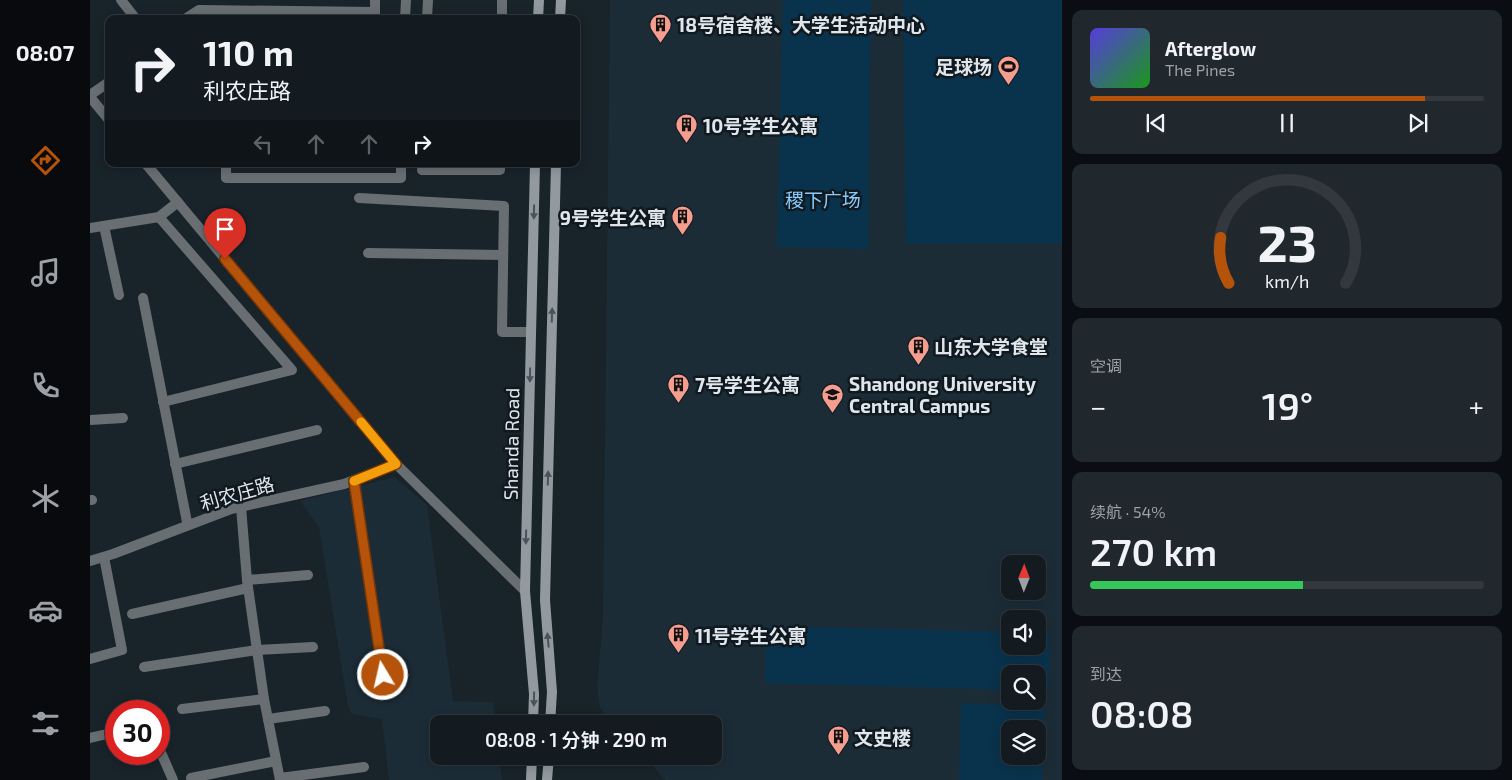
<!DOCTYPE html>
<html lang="zh">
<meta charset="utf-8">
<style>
:root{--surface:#131a20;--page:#20272d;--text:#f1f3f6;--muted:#9da1a5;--line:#32383e;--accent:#b45309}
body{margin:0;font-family:"Exo 2","Noto Sans SC",sans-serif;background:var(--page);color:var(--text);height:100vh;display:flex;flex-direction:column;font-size:19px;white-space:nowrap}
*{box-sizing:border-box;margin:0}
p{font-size:16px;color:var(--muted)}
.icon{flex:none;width:28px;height:28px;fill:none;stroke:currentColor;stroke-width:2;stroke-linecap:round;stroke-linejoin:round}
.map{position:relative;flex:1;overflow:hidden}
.drawer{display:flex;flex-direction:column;gap:10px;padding:10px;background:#0a0e12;width:450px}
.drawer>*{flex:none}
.hud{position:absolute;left:15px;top:15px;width:475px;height:152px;border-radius:10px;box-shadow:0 2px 12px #0003,0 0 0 1px var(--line);background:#131a20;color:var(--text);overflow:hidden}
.needle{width:32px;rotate:1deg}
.fabs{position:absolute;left:911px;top:555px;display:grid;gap:10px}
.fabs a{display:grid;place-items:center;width:45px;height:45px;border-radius:10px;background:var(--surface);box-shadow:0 2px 12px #0003,0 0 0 1px var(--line);font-size:25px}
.speed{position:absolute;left:15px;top:700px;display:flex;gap:10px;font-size:25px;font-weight:700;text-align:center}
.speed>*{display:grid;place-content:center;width:65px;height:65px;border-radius:50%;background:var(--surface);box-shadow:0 2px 12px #0003,0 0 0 1px var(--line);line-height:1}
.speed .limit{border:8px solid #d22;background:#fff;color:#111}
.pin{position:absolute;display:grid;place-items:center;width:42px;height:42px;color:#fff;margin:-51px -21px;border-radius:50% 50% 50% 0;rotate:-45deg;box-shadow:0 0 5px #0007}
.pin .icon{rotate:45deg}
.me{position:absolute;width:55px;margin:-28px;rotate:351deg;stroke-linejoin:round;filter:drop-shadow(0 0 4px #0008)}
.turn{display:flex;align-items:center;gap:18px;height:105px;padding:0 15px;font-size:22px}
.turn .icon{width:65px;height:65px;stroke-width:2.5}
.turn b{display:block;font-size:35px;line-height:42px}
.lanes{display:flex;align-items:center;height:48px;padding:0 15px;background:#0003;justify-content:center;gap:25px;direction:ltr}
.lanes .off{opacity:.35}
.big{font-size:38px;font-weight:600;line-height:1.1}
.drawer .tile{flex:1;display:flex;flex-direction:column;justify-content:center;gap:8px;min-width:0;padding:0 18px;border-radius:10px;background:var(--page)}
.drawer .dial{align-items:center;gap:0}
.dial svg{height:130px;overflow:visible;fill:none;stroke:var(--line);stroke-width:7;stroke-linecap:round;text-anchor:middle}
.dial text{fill:var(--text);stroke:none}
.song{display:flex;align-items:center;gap:15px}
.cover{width:60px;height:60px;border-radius:8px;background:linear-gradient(135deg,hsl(250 70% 55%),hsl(120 70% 35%))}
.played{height:5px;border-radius:2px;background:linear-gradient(90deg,var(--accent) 85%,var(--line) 85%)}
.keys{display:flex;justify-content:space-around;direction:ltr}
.heat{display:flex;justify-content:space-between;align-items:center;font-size:28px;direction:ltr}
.charge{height:8px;border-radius:4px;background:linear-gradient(90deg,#34c759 54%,var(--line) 0)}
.trip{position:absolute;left:340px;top:715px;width:292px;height:50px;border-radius:10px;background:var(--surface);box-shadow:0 2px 12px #0003,0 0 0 1px var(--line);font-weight:600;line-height:50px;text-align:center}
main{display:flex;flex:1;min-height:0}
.tab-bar{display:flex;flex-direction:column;width:90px;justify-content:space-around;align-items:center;background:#080a0d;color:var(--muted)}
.tab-bar .icon{width:35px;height:35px}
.tab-bar .current{color:var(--accent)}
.tab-bar b{font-size:22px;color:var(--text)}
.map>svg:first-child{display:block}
.built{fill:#1c2c37;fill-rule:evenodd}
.green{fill:#09334c;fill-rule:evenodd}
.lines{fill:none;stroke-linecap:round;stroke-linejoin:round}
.minor{stroke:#696e72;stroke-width:10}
.tertiary{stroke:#696e72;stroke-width:10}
.secondary{stroke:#929aa0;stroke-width:10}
.oneway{fill:#4a535a}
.route-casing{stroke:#753606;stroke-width:12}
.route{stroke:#b45309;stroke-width:9}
.slow{stroke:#f59e0b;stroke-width:9}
.labels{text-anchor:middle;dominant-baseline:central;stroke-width:5;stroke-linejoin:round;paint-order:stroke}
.poi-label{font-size:19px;font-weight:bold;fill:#e0e7ec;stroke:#101920;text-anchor:start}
.park-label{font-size:19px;fill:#88cbfa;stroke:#101920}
.street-label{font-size:19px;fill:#e0e7ec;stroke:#101920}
</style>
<main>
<nav class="tab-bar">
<b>08:07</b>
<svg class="icon current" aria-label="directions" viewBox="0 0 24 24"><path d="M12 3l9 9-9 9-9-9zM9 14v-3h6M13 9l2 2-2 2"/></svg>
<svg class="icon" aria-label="music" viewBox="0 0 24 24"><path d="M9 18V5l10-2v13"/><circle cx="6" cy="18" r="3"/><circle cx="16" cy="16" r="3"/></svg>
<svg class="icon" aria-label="phone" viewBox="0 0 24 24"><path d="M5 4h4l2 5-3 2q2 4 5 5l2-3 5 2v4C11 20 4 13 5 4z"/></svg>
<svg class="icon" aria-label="climate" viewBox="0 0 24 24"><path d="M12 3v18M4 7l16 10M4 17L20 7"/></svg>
<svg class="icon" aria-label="car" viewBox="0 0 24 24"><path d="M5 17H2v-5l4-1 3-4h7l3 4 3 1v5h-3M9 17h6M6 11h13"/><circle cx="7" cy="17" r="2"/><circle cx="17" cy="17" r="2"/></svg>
<svg class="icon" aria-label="filters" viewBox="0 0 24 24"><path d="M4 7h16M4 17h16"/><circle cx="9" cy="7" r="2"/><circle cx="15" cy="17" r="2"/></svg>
</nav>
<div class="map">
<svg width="972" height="780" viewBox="0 0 972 780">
<rect width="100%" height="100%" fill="#19232a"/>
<g class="built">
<path d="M520,0H972V780H575L554,756H624V724H524L510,708L507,687L513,618ZM920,564H948V591H920ZM920,619H948V646H920ZM920,674H948V701H920ZM920,729H948V756H920Z"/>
<path d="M304,477L337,505L363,701L403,702L405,724H349V756H409L412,780H299L292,719L262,714L258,706L229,527L210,501Z"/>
</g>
<g class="green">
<path d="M693,0H781L778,249L687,247Z"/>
<path d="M813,0H972V243L816,244Z"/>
<path d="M676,626L920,632V646H948V632H960L959,691H948V674H920V690L675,683Z"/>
<path d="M871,703L954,707L952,780H869ZM920,729H948V756H920Z"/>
</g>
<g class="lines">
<g class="minor">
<path d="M31,0L46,19"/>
<path d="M285,12V0"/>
<path d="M95,19L109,10L285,12V19"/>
<path d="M315,19L316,0"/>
<path d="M337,19L338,0"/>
<path d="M412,19V0"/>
<path d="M0,95L19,82"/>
<path d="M136,164V178H311V164"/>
<path d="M333,164L332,170H410V164"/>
<path d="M269,198L414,206L412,332H441"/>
<path d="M69,217L202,370L73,402"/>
<path d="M14,226L29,295"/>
<path d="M0,228L69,217L88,202"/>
<path d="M278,253L413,255"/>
<path d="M53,298L97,522"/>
<path d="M0,420L33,418"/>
<path d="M85,464L227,430"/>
<path d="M264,481L296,694"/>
<path d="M0,500H2"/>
<path d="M151,507L157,580L174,699L190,780"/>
<path d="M157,580L218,575"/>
<path d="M42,614L158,588"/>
<path d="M0,659L32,650L14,557"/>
<path d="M54,667L167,650L223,647"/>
<path d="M92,709L174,699"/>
<path d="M178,719L235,711"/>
<path d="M0,738L26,732"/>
<path d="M69,748L83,780"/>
<path d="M101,778L186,761"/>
<path d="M190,778L274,767"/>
</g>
<g class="tertiary">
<path d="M0,97L19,120"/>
<path d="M56,164L306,464L435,591"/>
<path d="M0,561L23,554L141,509L254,484L306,464"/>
</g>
<g class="secondary">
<path d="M448,19L449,0"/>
<path d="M470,19L471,0"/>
<path d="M443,724L444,694L435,591L445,164"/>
<path d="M460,724L462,692L455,600L466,164"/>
<path d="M441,780L442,756"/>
<path d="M457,780L459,756"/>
</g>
</g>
<defs><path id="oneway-solid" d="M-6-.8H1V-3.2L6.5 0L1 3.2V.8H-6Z" transform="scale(1.25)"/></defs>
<g class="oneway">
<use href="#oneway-solid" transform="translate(444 212) rotate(91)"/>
<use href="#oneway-solid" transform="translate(462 315) rotate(-88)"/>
<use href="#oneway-solid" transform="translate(440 375) rotate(91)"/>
<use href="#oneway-solid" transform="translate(458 478) rotate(-88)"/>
<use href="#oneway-solid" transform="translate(436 537) rotate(91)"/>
<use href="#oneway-solid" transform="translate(458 640) rotate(-95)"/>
<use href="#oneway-solid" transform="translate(444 699) rotate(91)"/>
</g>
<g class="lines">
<defs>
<path id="route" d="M135,259L306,464L264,481L293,675"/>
</defs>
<use href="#route" class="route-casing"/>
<use href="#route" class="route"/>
<path class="slow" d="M264,481L306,464L271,422"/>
</g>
<defs>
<symbol id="building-pin" viewBox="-11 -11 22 30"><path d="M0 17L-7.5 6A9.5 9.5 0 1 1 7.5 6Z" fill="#f59d8e" stroke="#101920"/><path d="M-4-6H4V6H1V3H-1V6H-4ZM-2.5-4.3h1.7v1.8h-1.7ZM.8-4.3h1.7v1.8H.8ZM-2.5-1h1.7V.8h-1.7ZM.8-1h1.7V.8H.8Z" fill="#111"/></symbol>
<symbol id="stadium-pin" viewBox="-11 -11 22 30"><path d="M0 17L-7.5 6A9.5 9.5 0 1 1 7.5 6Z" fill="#f59d8e" stroke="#101920"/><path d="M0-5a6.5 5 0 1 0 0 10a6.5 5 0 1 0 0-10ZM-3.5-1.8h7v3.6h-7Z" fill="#111"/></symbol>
<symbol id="university-pin" viewBox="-11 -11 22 30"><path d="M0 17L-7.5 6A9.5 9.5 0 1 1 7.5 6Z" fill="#f59d8e" stroke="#101920"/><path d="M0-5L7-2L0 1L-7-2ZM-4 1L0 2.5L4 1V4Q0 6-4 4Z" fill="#111"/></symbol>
</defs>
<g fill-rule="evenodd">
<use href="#building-pin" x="558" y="12" width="25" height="34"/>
<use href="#stadium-pin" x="906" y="54" width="25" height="34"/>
<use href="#building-pin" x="584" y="112" width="25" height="34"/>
<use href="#building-pin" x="580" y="204" width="25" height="34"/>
<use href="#building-pin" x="816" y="334" width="25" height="34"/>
<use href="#building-pin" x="576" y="372" width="25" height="34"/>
<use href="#university-pin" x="730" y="382" width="25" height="34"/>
<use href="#building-pin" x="576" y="622" width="25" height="34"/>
<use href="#building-pin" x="736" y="724" width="25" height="34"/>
</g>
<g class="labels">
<g class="poi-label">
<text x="587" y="24">18号宿舍楼、大学生活动中心</text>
<text x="902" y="66" text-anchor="end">足球场</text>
<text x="613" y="125">10号学生公寓</text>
<text x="576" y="217" text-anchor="end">9号学生公寓</text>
<text x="844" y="346">山东大学食堂</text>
<text x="759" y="383">Shandong University<tspan x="759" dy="22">Central Campus</tspan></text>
<text x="605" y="384">7号学生公寓</text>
<text x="605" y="635">11号学生公寓</text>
<text x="764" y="737">文史楼</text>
</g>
<g class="park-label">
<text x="733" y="199">稷下广场</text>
</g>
<g class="street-label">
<text transform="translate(421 444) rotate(-89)">Shanda Road</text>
<text transform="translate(147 493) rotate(-16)">利农庄路</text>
</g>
</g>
</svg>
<div class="fabs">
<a><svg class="needle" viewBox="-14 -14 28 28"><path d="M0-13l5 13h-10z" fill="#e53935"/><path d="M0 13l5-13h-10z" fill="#9da1a5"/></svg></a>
<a><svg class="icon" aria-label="sound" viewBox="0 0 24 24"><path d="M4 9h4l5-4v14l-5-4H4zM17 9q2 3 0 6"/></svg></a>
<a><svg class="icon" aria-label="search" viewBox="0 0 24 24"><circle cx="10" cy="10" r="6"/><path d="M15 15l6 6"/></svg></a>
<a><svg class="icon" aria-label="layers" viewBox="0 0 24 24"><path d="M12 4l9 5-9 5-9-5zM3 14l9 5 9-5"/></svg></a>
</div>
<div class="speed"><div class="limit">30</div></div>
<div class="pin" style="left:135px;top:259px;background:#d93025"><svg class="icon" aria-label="arrive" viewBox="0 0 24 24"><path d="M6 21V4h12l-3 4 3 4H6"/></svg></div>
<svg class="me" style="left:293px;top:675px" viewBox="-20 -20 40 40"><circle r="17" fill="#b45309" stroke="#fff" stroke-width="3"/><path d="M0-11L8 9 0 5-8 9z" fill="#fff"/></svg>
<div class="trip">08:08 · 1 分钟 · 290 m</div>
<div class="hud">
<div class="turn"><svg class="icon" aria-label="right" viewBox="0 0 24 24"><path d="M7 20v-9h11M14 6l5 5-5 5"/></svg><div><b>110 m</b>利农庄路</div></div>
<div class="lanes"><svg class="icon off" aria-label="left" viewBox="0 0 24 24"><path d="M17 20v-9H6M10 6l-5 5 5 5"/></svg><svg class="icon off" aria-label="ahead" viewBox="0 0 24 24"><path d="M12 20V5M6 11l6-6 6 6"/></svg><svg class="icon off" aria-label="ahead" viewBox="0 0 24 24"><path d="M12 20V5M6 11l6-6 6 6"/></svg><svg class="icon" aria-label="right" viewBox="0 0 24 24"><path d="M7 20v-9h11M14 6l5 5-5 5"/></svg></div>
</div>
</div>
<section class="drawer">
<div class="tile">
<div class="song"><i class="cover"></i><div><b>Afterglow</b><p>The Pines</p></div></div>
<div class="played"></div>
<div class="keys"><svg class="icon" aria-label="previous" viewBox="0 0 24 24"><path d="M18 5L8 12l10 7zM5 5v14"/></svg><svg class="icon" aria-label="pause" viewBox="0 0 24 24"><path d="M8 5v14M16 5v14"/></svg><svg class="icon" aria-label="next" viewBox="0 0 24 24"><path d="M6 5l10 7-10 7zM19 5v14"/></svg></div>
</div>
<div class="tile dial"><svg viewBox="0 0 100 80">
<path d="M14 69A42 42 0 1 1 86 69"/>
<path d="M14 69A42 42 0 0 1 9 41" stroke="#b45309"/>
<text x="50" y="56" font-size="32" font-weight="700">23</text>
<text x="50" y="72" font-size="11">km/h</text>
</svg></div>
<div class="tile"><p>空调</p>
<div class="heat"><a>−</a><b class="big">19°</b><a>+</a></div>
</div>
<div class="tile"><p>续航 · 54%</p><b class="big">270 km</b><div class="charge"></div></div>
<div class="tile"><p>到达</p><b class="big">08:08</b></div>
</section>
</main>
